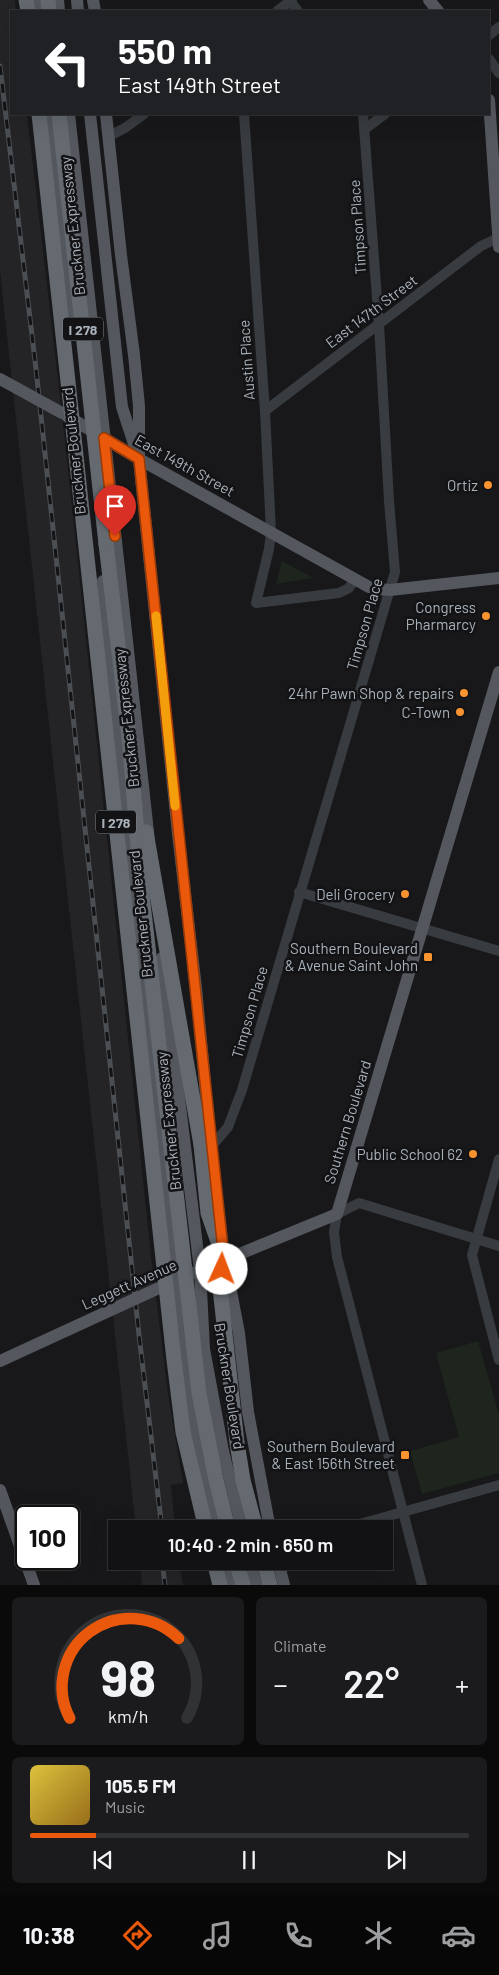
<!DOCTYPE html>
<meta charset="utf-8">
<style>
:root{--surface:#121214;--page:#1b1b1d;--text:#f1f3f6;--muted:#9c9ea0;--line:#313234;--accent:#ea580c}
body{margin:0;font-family:Barlow,sans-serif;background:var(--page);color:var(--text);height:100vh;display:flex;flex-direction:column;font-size:19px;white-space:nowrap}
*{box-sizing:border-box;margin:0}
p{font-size:16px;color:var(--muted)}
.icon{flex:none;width:28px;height:28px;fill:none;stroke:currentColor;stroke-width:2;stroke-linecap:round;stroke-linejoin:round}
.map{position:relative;height:1585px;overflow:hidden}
.details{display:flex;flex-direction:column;gap:12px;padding:12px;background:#0a0a0b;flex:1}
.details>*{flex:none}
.top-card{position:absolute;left:10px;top:10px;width:480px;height:105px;border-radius:0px;box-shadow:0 5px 20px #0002,0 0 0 1px var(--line);background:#202124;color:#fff;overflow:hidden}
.speed{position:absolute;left:15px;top:1505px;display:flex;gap:10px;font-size:25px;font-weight:700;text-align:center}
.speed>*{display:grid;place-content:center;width:65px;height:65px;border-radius:50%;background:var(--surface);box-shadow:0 5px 20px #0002,0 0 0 1px var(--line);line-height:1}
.speed .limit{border:2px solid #111;border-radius:8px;background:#fff;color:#111}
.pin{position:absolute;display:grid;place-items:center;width:42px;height:42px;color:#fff;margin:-51px -21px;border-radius:50% 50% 50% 0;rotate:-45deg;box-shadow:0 0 5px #0007}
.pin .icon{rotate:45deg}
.me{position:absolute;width:55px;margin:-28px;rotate:2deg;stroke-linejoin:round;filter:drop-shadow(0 0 4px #0008)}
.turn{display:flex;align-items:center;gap:18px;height:105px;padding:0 25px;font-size:22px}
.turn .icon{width:65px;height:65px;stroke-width:2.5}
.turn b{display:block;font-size:35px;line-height:42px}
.big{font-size:38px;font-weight:600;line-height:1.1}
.details .tile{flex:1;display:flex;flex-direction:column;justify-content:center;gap:8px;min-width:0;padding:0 18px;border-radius:8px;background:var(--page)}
.details .dial{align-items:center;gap:0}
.dial svg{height:130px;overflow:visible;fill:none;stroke:var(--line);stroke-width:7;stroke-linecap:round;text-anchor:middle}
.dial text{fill:var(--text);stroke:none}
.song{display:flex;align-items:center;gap:15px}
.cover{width:60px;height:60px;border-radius:8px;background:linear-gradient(135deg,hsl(50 70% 55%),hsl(40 70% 35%))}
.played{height:5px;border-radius:2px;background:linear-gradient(90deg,var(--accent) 15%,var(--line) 15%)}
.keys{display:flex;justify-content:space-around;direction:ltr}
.heat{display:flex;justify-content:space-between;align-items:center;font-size:28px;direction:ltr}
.details .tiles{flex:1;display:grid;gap:12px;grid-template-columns:1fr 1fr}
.tile:last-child{grid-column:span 2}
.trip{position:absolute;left:108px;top:1520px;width:285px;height:50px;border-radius:0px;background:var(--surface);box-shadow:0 5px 20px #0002,0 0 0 1px var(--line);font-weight:600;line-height:50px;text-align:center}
.dock{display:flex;height:80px;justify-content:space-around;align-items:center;background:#070708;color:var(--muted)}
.dock .icon{width:35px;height:35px}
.dock .on{color:var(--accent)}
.dock b{font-size:22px;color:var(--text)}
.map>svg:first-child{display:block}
.built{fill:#242427}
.green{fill:#1d251d}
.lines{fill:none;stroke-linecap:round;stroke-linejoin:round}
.minor{stroke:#383b3f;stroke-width:10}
.major{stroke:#54585e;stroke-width:12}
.highway{stroke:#646a70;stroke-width:15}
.rail-casing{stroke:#4b4f54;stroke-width:5}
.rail{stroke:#131315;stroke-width:3;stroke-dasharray:9;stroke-linecap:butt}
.major-bridge{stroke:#54585e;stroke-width:12}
.highway-bridge{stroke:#646a70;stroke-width:15}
.route-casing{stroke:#983908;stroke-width:12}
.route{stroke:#ea580c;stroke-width:9}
.slow{stroke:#f59e0b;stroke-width:9}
.poi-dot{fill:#f99330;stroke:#131315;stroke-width:2}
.labels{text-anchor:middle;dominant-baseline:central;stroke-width:5;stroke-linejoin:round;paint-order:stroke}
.shield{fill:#131315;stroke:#7c8288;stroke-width:1}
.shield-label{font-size:14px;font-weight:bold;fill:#a9b1ba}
.street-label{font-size:15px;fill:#a9b1ba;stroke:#131315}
.poi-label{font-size:15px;fill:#a9b1ba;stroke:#131315;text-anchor:end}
</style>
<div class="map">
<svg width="499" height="1585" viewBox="0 0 499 1585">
<rect width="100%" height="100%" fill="#18181a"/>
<g class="built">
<path d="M0,0H15L16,11H11V114H27L64,431L151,1256L168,1394L183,1483L171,1485L175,1529H136L0,271Z"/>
<path d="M140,1561H179L183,1585H142Z"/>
</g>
<g class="green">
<path d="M282,561L313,578L276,584Z"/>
<path d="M478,1341L499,1415V1473L422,1494L410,1451L459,1437L436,1353Z"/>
</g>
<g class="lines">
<g class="minor">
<path d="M290,1L298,11"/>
<path d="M277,11L292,0"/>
<path d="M489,35L499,27"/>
<path d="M489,59L499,73"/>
<path d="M244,114L265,411L271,532L269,549L256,603L339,593L349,588L355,579"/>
<path d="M365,129L385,114"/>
<path d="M109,136L125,128L144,114"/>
<path d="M265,411L481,246L498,238"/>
<path d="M299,892L499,951"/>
<path d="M211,1147L228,1127L242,1090L395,572L389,501L379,324L363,114"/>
<path d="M499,1159L472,1255L499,1360"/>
<path d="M342,1529L499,1485"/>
<path d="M422,1585L337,1257L334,1232L337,1214L359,1203L499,1246"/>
</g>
<g class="major">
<path d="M37,0L38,11"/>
<path d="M58,0L59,11"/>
<path d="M77,0L78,11"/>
<path d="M93,0L95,11"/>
<path d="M429,0L438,11"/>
<path d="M489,100L499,247"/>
<path d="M50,114L74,318"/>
<path d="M69,114L149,841"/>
<path d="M90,114L122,407L135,447"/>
<path d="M106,114L121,255L134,355L139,406V459L178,834L196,988L211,1147L222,1241"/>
<path d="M67,416L139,459L369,587L377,589L390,590L499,578"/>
<path d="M103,581L135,925L157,1107L175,1281L193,1423L217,1529"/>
<path d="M162,958L200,1270L204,1349L223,1451L242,1529"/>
<path d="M225,1260L239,1333L248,1412L270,1529"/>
<path d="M193,1273L337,1214L499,672"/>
<path d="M0,1490L34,1585"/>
<path d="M224,1561L231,1585"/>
<path d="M250,1561L256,1585"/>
<path d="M278,1561L284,1585"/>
</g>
<g class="highway">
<path d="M26,0L28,11"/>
<path d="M48,0L49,11"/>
<path d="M106,544L129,737"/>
<path d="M201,1145L208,1213L224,1259L219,1279L237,1443L243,1480L256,1529"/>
<path d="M214,1561L220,1585"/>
<path d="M236,1561L243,1585"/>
<path d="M264,1561L270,1585"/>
</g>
<defs>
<g id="rail">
<path d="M0,66L36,369L139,1335L162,1529"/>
<path d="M162,1561L165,1585"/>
</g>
</defs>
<use href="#rail" class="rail-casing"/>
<use href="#rail" class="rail"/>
<g class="major-bridge">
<path d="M0,379L62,413"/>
<path d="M0,1361L161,1287"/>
</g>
<g class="highway-bridge">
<path d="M39,114L174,1360L183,1432L206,1529"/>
<path d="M59,114L106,544"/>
<path d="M129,737L142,894L199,1393L215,1475L228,1529"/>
<path d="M146,832L201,1145"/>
</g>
</g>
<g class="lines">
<defs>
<path id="route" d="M115,536L104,438L139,459C167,726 194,993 224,1259L222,1269"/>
</defs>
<use href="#route" class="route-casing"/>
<use href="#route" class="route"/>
<path class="slow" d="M156,616L175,806"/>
</g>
<g class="poi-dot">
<circle cx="488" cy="485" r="5"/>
<circle cx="486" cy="616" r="5"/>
<circle cx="464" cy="693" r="5"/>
<circle cx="460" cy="712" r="5"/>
<circle cx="405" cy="894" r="5"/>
<rect x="423" y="952" width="10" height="10" rx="2.5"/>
<circle cx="473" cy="1154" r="5"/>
<rect x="400" y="1450" width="10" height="10" rx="2.5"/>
</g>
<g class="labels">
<g class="shield">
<rect x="63" y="317.5" width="40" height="23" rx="4"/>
<rect x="96" y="810.5" width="40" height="23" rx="4"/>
</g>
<g class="shield-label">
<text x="83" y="329">I 278</text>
<text x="116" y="822">I 278</text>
</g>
<g class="street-label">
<text transform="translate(72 226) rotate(-96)">Bruckner Expressway</text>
<text transform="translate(357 227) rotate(-94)">Timpson Place</text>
<text transform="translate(371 311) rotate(-37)">East 147th Street</text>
<text transform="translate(246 360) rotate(-94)">Austin Place</text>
<text transform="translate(73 451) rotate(-96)">Bruckner Boulevard</text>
<text transform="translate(185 465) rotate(29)">East 149th Street</text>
<text transform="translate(364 624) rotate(-74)">Timpson Place</text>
<text transform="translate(126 718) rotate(-96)">Bruckner Expressway</text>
<text transform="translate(140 914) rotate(-96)">Bruckner Boulevard</text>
<text transform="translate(249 1012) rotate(-74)">Timpson Place</text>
<text transform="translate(168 1121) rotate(-96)">Bruckner Expressway</text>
<text transform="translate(347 1122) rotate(-73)">Southern Boulevard</text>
<text transform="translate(129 1284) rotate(-24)">Leggett Avenue</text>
<text transform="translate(230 1386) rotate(81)">Bruckner Boulevard</text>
</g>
<g class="poi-label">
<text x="478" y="485">Ortiz</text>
<text x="476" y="607">Congress<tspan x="476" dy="17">Pharmarcy</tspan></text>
<text x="454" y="693">24hr Pawn Shop &amp; repairs</text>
<text x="450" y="712">C-Town</text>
<text x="395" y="894">Deli Grocery</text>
<text x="418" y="948">Southern Boulevard<tspan x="418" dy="17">&amp; Avenue Saint John</tspan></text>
<text x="463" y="1154">Public School 62</text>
<text x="395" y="1446">Southern Boulevard<tspan x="395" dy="17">&amp; East 156th Street</tspan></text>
</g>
</g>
</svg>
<div class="speed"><div class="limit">100</div></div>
<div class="pin" style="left:115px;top:536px;background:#d93025"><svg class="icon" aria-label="arrive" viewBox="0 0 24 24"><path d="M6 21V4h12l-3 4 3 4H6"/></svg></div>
<svg class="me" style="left:222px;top:1269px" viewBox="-20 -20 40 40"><circle r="19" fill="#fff"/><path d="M0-13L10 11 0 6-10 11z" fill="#ea580c"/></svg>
<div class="trip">10:40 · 2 min · 650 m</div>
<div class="top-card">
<div class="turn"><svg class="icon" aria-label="left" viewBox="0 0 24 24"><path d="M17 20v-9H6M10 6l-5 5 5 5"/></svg><div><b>550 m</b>East 149th Street</div></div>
</div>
</div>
<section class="details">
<div class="tiles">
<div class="tile dial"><svg viewBox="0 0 100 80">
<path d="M14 69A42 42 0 1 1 86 69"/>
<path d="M14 69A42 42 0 0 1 81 20" stroke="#ea580c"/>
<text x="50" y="56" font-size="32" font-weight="700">98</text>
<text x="50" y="72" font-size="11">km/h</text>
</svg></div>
<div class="tile"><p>Climate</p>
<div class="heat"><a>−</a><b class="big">22°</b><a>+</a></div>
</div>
<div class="tile">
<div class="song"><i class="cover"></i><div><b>105.5 FM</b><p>Music</p></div></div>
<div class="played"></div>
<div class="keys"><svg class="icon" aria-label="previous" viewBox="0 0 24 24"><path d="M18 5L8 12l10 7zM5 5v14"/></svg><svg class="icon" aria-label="pause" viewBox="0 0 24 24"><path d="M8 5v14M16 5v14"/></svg><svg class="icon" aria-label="next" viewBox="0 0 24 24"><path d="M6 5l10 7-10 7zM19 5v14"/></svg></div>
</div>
</div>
</section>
<nav class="dock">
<b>10:38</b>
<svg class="icon on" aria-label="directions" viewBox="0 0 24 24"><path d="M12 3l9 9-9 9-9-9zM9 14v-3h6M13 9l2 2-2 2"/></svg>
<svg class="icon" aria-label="music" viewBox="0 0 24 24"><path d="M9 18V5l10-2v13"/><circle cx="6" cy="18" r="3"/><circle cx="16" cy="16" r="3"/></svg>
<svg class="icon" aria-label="phone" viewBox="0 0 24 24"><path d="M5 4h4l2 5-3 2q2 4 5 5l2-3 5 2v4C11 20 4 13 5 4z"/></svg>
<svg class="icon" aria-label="climate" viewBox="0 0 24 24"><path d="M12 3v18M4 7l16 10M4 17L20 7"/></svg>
<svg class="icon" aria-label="car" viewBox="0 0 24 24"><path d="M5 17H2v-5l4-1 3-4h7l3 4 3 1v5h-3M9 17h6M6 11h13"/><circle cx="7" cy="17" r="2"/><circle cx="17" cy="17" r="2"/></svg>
</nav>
